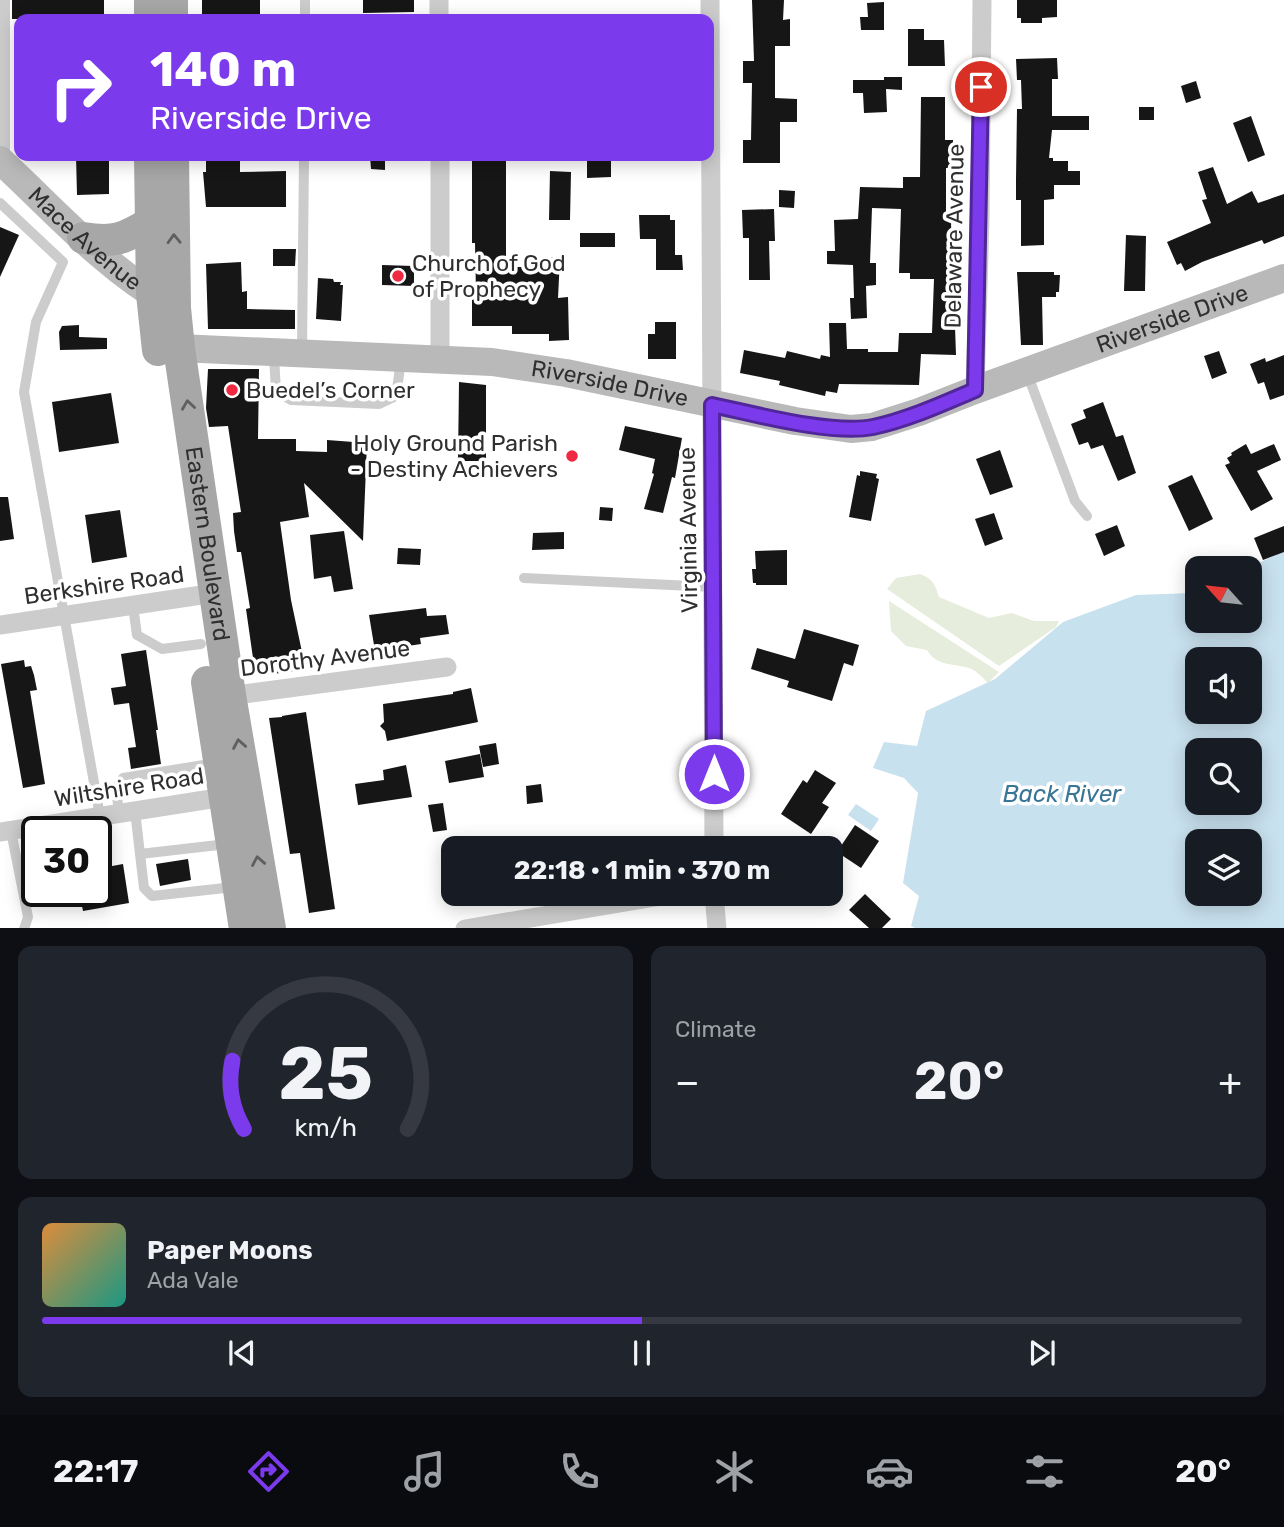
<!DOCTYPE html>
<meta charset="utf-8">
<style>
:root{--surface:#171b24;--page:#20242c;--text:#f1f3f6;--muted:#9ea1a6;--line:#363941;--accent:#7c3aed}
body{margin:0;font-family:Rubik,sans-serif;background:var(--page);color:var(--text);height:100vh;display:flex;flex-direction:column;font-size:26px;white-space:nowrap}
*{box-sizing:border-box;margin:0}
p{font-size:23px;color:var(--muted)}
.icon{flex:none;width:38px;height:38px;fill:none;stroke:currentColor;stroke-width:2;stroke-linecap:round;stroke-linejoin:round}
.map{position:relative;height:928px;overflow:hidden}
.drawer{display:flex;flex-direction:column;gap:18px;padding:18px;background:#0d0f14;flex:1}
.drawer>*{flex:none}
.top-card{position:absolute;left:14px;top:14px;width:700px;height:147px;border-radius:14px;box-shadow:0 4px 18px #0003;background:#7c3aed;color:#fff;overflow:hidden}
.needle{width:46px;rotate:297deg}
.controls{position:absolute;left:1185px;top:556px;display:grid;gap:14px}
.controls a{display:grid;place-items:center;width:77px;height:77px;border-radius:14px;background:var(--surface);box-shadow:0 4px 18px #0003;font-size:35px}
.speed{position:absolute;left:21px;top:816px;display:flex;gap:14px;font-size:35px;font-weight:700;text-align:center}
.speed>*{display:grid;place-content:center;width:91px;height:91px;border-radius:50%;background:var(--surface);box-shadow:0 4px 18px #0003;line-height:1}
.speed .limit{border:4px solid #111;border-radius:10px;background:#fff;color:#111}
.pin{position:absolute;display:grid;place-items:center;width:60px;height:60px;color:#fff;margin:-30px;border:4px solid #fff;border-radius:50%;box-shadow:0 2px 7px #0007}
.me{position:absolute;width:77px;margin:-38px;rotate:0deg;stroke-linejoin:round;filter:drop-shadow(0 0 5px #0008)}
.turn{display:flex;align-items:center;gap:24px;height:147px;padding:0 21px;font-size:32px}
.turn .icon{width:91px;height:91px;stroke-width:2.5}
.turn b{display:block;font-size:49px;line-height:60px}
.big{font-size:52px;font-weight:700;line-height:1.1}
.drawer .card{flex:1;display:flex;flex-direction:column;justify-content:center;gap:10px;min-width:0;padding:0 24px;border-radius:14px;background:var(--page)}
.drawer .dial{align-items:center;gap:0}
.dial svg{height:182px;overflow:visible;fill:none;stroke:var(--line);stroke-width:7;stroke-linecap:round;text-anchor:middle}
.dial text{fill:var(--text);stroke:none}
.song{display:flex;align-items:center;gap:21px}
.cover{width:84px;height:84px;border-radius:10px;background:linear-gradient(135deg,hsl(30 70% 55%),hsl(170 70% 35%))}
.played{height:7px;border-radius:4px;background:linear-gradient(90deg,var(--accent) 50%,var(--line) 50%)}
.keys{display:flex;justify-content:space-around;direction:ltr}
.heat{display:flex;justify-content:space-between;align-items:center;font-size:38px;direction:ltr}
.drawer .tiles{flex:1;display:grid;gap:18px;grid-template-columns:1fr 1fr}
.card:last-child{grid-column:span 2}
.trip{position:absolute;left:441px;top:836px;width:402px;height:70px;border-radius:14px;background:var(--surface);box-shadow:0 4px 18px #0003;font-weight:700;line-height:70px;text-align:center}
.dock{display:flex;height:112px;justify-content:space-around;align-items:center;background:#090b0e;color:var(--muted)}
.dock .icon{width:49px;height:49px}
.dock .active{color:var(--accent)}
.dock b{font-size:32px;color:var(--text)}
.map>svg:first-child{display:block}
.green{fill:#e6eddc}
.water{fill:#c8e1ee;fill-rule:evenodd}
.building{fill:#161616}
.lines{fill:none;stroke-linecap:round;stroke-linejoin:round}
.lane{stroke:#ccc;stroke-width:10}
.street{stroke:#ccc;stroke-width:19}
.secondary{stroke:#b9b9b9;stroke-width:28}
.primary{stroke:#a7a7a7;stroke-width:32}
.oneway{stroke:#5f5f5f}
.route-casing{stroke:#51269a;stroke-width:18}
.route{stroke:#7c3aed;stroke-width:12}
.poi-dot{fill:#ee2941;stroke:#fff;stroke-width:2.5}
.labels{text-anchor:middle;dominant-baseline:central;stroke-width:7;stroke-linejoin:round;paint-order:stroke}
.street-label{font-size:23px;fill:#2f2f2f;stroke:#fff}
.poi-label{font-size:23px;fill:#2f2f2f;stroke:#fff;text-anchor:start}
.water-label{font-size:24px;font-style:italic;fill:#397696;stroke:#fff}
</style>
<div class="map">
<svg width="1284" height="929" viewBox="0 0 1284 929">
<rect width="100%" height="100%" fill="#fff"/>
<g class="green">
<path d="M920,574C933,579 935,584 939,597L989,618L1012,613L1034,621H1059L1056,627L999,666L887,589L896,578Z"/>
<path d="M889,601L999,672L988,683C982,677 977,671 969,668C953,663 937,667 927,650L906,646L891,631Z"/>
</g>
<g class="water">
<path d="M1284,551V928H915L911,926L919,896L903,883L918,793L904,778L873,768L884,742L917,746L926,711L995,679L1063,622L1136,595L1192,593L1197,591V621H1250V569H1246ZM1197,660H1250V712H1197ZM1197,751H1250V803H1197ZM1197,842H1250V894H1197Z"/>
<path d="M856,804L879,819L871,831L848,815Z"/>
</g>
<g class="building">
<rect x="12" y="0" width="92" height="19"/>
<path d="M202,0H260V14L202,15Z"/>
<path d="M363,0H414V12L363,13Z"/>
<path d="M752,0H784L783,20L790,19V46H775V98L797,99V122H780V163H743V140H751L752,83H743V61H754Z"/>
<path d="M1017,0H1057V17L1042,18V23H1021V18H1017Z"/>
<path d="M884,2V30H861L860,17H868L867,3Z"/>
<path d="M908,29H924V40H944L945,66H908Z"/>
<path d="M1057,58L1058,79H1052V116H1089V130H1052L1049,158H1053V161H1068V171H1080V185H1054V199L1044,200V245L1021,246V200H1016V180L1017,109H1022L1021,80H1017L1016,59Z"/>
<path d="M884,77H902V90L886,89L887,112L864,113L863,93H853V80H884Z"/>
<path d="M1196,81L1201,98L1186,103L1181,86Z"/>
<path d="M921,97H945V140H953V168H946V217H951L952,298H954L956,355L921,354L919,385L839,384L837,393L826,391L825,396L779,385L780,381L740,373L744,350L785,358L787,351L820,359L821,355L830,357L829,323H846L847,349H868V352H898L899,333H932L934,279H910V273H899L901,209L872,208L870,263H876V285L866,286L867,318L851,319L850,298H854L853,265L827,264V251H835L834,220L858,219L860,187L903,188V177H920Z"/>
<rect x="1139" y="107" width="15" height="13"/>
<path d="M1251,116L1265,155L1248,162L1233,123Z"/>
<path d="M76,156H109V194L77,195Z"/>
<path d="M206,156H240V172L286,171V207H206L203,172H206Z"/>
<path d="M370,156H385V170L371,169Z"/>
<path d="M472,156H506V267H538V257L560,258L558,298L568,297L569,340L549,341V334H512V326H472V294H476L475,243H472Z"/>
<path d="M587,156H611V177L587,178Z"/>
<path d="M1213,167L1227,204L1252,191L1258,203L1284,194V236L1264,244L1262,240L1202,262L1185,271L1181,263L1177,265L1167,242L1211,223L1202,200L1207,199L1198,172Z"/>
<path d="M550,171L571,172L570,220H549Z"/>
<path d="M779,190L795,191L794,208L779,207Z"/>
<path d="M774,209L775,241H769L770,280H749V238H743L742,210Z"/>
<path d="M639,215H670V220H675V255H682L683,270H656V239H640Z"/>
<path d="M0,227L19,235L0,277Z"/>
<rect x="580" y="233" width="35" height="14"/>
<path d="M1126,235L1146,236L1145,291H1124Z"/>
<path d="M273,249H296L295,266H273Z"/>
<path d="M241,262L242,292L247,291V309L295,310V329H208L206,264Z"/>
<path d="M382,265L414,266V286L382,285Z"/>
<path d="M1017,272H1054V275H1060L1059,292H1056V297H1042L1043,345H1021Z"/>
<path d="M318,278L333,279L334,282H341L340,285H343L341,321L316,319Z"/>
<path d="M655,322H676V359H648V334H655Z"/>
<path d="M79,325V337L107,338V349L60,350L59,332L62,326Z"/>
<path d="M1219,351L1227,373L1212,379L1204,356Z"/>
<path d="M1284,355V395L1270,400L1264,382L1258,384L1250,364L1265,358L1266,362Z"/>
<path d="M208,369H259L258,439H296V451L327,452V440L367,443L363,541L304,483L309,517L280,522L291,600L302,652L297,653L300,670L273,674V669L255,672L246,609L250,608L241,552H237L234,531L233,513L241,512L228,426L209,427L206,408Z"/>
<path d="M459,382L486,385V461H458Z"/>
<path d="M111,393L119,443L59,452L52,402Z"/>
<path d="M1103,402L1116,437L1123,435L1136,473L1118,481L1103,445L1091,449L1088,442L1079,445L1071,424L1086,418L1083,410Z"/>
<path d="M625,426L682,438L675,478L672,477L663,513L644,509L654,474L652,473L655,459L619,450Z"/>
<path d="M1246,444L1251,454L1274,444L1281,460L1257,471L1273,499L1251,511L1225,465L1230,463L1227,458L1232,455L1231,453Z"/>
<path d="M1000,450L1013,487L990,495L976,459Z"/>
<path d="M860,471L877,474L876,478L879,479L871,521L849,517L857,475L860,476Z"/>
<path d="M1192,475L1213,519L1189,531L1168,486Z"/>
<path d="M0,497H8L14,539L0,541Z"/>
<path d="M600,507L613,508L612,521L599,520Z"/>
<path d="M120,510L127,557L92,563L85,515Z"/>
<path d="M994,513L1003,539L985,546L975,519Z"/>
<path d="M1117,525L1125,546L1104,556L1095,534Z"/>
<path d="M1284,526V552L1263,560L1254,538Z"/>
<path d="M344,531L353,589L334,592L331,576L314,579L310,535Z"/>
<path d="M564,532V549L532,550L533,533Z"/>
<path d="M398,548L421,549L420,565L397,564Z"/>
<path d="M787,550V585H756V583H753L752,569H756L755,551Z"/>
<path d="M426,608L427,616L446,615L449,634L420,638L421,644L375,651L369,615Z"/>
<path d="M804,629L859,645L853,666L844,663L832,701L787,687L789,681L751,669L757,648L795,659Z"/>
<path d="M146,650L158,730H156L161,764L131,769L128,748L136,747L129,703L114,705L111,688L126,686L121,654Z"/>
<path d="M24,660L25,667L31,666L34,675L37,690L30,691L45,784L23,788L1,664Z"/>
<path d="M471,688L478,722L387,741L385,731L380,726L384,722L383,704L453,694V692Z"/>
<path d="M306,712L335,909L309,913L300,853L290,854L269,718L282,717V716Z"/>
<path d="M496,743L499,764L483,767L479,746Z"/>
<path d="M480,754L484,777L449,783L445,761Z"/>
<path d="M406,765L412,797L358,805L355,784L384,780L383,770Z"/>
<path d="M815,770L836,783L822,803L829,807L811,834L781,814L803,780L807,783Z"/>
<path d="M541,784L543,802L527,804L526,786Z"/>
<path d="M443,803L447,830L433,832L428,805Z"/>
<path d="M855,825L879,841L861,868L837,852Z"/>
<path d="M188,859L191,880L160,886L156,864Z"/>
<path d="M123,864L129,903L83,911L79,891H96V869Z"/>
<path d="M865,894L891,919L882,928H869L849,910Z"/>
</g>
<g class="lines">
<g class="lane">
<path d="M305,19V0"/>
<path d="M5,160V0"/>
<path d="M0,203L63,262L36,322L24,392L100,816"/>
<path d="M302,352L304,156"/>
<path d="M274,356L276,391L291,400L379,404L396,396L401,361"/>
<path d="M1027,373L1075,501L1087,516"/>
<path d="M524,578L713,587"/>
<path d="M133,606L137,635L162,649L201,644"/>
<path d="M135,811L144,888L152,896L234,887"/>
<path d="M119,813L116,788L123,778L216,763"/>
<path d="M11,831L28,917L24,929"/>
<path d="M140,854L227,844"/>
</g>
<g class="street">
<path d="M439,0V19"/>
<path d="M710,0L714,849"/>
<path d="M440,358V156"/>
<path d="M975,390L980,219L982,0"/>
<path d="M0,625L215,593"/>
<path d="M221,697L447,667"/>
<path d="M0,832L224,797"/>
<path d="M714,894L717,929"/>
<path d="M465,929L673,894"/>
</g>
<g class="secondary">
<path id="s1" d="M0,160C53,209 104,267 167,303"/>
<path id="s2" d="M157,347L492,362L566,373L795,421L851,429L872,427L919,412L975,390L1284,278"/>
</g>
<g class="primary">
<path d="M150,0V19"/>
<path d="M172,0V19"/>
<path d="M150,156L152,294L158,350"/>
<path id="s3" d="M173,156L175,308L179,348L230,695L270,929"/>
<path d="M83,238C114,243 124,239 150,223"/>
<path d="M207,682L245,929"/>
</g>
</g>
<defs><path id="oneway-chevron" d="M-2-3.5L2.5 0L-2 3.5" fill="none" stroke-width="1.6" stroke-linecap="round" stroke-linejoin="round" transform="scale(1.75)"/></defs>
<g class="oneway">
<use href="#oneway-chevron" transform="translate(174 239) rotate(-92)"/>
<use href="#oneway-chevron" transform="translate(188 405) rotate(-98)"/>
<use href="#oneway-chevron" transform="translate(239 744) rotate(-100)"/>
<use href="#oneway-chevron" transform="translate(258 861) rotate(-100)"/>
</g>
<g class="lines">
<defs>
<path id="route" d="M714,774L712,405C755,414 831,435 873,427C907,420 942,404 975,390L981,87"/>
</defs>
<use href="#route" class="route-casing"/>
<use href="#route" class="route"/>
</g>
<g class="poi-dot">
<circle cx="398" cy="276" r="7"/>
<circle cx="232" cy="390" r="7"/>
<circle cx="572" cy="456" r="7"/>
</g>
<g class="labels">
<g class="street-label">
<text transform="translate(954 236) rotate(-89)">Delaware Avenue</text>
<text stroke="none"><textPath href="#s1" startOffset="116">Mace Avenue</textPath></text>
<text stroke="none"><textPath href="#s2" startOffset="1041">Riverside Drive</textPath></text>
<text stroke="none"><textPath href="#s2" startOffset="455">Riverside Drive</textPath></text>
<text transform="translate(688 530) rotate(-91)">Virginia Avenue</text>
<text stroke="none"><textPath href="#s3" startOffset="390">Eastern Boulevard</textPath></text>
<text transform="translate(104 585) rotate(-8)">Berkshire Road</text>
<text transform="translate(325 658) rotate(-7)">Dorothy Avenue</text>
<text transform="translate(129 787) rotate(-9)">Wiltshire Road</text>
</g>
<g class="poi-label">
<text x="412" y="263">Church of God<tspan x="412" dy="26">of Prophecy</tspan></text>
<text x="246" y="390">Buedel’s Corner</text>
<text x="558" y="443" text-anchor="end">Holy Ground Parish<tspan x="558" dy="26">- Destiny Achievers</tspan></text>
</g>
<g class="water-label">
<text x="1062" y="794">Back River</text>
</g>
</g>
</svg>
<div class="controls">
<a><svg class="needle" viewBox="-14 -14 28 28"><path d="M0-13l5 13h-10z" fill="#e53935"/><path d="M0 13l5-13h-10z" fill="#9ea1a6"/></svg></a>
<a><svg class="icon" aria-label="sound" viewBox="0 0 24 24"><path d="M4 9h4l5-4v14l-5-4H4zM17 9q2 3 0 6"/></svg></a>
<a><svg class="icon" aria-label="search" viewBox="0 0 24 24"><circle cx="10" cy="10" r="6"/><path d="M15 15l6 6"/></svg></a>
<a><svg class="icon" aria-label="layers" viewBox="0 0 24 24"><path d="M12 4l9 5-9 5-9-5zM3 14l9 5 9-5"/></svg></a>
</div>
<div class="speed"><div class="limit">30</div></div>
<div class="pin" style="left:981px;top:87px;background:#d93025"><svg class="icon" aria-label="arrive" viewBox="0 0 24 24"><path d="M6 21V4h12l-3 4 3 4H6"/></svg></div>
<svg class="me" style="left:714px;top:774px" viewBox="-20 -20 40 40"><circle r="17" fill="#7c3aed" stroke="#fff" stroke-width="3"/><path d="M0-11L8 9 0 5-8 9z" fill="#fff"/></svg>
<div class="trip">22:18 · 1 min · 370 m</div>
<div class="top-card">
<div class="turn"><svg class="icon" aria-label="right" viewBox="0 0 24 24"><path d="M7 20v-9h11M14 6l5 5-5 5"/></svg><div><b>140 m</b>Riverside Drive</div></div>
</div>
</div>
<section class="drawer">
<div class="tiles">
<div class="card dial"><svg viewBox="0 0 100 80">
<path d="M14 69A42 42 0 1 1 86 69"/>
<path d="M14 69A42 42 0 0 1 9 39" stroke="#7c3aed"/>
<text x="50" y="56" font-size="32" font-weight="700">25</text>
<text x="50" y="72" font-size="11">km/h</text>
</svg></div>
<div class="card"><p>Climate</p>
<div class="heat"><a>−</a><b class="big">20°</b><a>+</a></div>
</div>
<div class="card">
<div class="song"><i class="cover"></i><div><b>Paper Moons</b><p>Ada Vale</p></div></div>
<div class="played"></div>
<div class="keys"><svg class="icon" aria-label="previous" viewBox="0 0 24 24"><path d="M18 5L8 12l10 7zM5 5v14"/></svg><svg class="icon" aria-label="pause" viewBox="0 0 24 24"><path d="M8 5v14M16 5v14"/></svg><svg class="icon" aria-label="next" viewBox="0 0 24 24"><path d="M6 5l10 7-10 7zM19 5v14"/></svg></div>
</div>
</div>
</section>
<nav class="dock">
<b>22:17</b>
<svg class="icon active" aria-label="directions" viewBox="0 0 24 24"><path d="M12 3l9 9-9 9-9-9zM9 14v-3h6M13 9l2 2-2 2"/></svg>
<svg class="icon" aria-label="music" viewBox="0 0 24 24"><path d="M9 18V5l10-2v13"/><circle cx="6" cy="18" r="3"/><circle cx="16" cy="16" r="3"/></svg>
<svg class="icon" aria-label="phone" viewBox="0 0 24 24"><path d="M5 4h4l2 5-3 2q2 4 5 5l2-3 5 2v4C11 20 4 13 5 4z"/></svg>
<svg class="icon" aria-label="climate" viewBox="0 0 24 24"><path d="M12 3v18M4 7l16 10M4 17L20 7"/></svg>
<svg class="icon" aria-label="car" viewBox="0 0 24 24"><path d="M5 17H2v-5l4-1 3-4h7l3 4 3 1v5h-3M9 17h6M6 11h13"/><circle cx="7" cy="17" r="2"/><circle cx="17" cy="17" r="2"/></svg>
<svg class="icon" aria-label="filters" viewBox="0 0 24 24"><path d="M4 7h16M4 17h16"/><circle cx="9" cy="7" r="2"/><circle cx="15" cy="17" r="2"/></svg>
<b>20°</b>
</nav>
